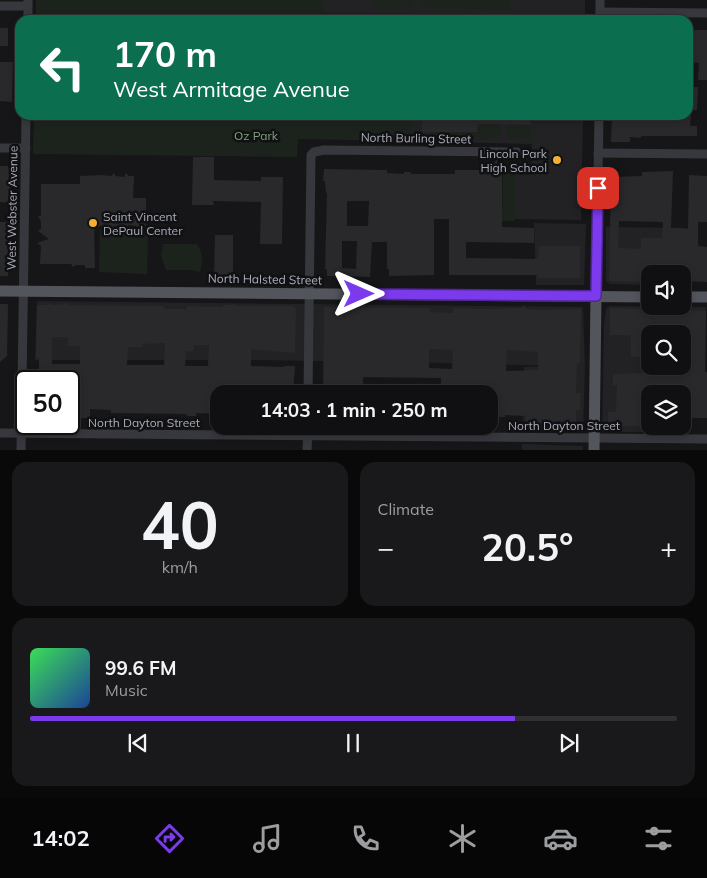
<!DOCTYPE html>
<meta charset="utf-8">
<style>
:root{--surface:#101012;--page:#19191b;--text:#f1f3f6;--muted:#9c9d9f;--line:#303032;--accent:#7c3aed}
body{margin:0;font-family:Mulish,sans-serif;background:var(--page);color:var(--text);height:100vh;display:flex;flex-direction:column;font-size:19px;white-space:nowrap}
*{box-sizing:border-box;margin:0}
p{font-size:16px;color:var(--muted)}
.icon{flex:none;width:28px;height:28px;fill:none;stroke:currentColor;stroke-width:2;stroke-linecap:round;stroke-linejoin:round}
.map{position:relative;height:450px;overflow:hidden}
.drawer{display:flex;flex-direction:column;gap:12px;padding:12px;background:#09090a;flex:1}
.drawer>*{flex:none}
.banner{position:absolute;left:15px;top:15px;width:678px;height:105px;border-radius:15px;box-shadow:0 2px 8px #0003,0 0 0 1px var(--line);background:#0b6e4f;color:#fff;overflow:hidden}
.controls{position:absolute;left:641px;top:265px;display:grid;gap:10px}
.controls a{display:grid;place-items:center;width:50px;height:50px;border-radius:10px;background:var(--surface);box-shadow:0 2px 8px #0003,0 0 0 1px var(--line);font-size:25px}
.speed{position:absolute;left:15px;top:370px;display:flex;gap:10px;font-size:25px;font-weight:700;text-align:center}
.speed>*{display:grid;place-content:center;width:65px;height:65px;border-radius:50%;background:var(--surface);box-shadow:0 2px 8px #0003,0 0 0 1px var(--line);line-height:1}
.speed .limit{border:2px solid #111;border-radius:8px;background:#fff;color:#111}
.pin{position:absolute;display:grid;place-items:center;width:42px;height:42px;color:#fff;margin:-21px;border-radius:10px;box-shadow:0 2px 8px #0006}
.me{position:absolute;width:55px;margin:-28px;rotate:90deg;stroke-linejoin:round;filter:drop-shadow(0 0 4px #0008)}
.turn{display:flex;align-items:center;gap:18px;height:105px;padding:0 15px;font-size:22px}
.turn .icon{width:65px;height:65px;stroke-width:2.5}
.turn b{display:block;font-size:35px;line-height:42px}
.big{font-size:38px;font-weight:700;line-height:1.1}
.drawer .card{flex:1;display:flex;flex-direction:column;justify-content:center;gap:8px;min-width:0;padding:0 18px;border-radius:15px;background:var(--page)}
.drawer .dial{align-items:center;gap:0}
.dial b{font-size:65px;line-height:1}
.song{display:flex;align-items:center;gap:15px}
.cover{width:60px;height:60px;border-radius:8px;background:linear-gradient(135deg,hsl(130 70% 55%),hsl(220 70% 35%))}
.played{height:5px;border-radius:2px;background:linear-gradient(90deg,var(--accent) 75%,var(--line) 75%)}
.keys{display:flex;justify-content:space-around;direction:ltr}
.heat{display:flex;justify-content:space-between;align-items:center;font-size:28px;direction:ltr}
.drawer .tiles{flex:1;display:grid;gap:12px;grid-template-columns:1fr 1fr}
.card:last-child{grid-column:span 2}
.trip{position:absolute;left:210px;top:385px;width:288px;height:50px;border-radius:15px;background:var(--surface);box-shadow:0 2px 8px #0003,0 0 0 1px var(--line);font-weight:700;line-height:50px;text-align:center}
.menu{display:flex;height:80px;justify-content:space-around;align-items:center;background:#060607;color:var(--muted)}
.menu .icon{width:35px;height:35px}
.menu .selected{color:var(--accent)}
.menu b{font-size:22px;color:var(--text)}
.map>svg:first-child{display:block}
.built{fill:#222225;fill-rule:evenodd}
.green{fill:#1c231d}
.building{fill:#29292c;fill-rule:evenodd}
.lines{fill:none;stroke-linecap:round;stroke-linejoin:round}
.minor{stroke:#37383d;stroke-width:9}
.major{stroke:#53555c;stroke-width:11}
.route-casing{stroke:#51269a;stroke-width:12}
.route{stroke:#7c3aed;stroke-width:9}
.poi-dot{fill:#f2b134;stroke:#111113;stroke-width:2}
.labels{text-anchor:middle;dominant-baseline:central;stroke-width:5;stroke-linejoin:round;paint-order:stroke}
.park-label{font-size:12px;fill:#7fa381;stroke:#111113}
.street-label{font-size:12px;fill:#a8adb8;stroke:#111113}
.poi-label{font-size:12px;fill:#a8adb8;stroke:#111113;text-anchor:end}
</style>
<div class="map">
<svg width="707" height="451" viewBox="0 0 707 451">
<rect width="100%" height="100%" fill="#161618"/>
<g class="built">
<path d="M323,0H585V20H413V14L322,12Z"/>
<path d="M411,115H583L581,220L514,219L515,176L531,175L532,144L411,141Z"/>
<path d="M534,223L586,224L584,285H536Z"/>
<path d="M606,227L687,228V285H683L682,274H650V285L610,284L606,281Z"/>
<path d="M37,301L583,307L585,367L583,431H523L524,367L562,366L444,363L249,360H35Z"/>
<path d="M610,306L706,307L705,368H652L651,394H650L651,432H602L604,324L606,309ZM650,334H682V366H650Z"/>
<path d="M522,444L583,446V450H522Z"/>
</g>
<g class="green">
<path d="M36,0H323V12L413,13V20H36Z"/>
<rect x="373" y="0" width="40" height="7"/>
<path d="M420,0H511V10L420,7Z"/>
<path d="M34,115H411V141L298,139L297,157L33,154Z"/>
<path d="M478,124L501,125V136L489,137V140H476V137L430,136V132H477Z"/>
<path d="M507,125H531V139L518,137L507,140Z"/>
<path d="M532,166L531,176H515V221H502L503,167L521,169Z"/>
<path d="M100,230L148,232L147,274L99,272Z"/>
<path d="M163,244H197C203,254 203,261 200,272L190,270H166L161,256Z"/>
</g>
<g class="building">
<rect x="0" y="28" width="8" height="18"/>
<path d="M688,30H707V80H698L699,63L688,62Z"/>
<path d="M0,62H13L12,102L0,101Z"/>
<path d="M688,87H698L697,110H688Z"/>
<path d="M422,115H531V125L478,124L477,132H422Z"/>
<path d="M612,115H691L690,126H697V136H642L640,138L630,137V142H611Z"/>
<path d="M193,157H214V180L261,181V177H283L282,244H260L261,202L213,201L214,205H192Z"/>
<path d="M497,158V170H502V227L534,228V243L466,242V258L538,259L539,246H580V278H538V275H449V219H434V275L389,276V269H387V242H372L370,277L327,276V269H325L327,193H326L325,181H323L324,169L387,170V173L404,174V172H411V174H455V170H491ZM347,201H369L368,226H347ZM342,241H357L356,269L342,268Z"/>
<path d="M0,166H8V168H10V203L0,202Z"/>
<path d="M673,171L671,228L688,229L689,175L707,176V222H698V246L707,247V282L682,281V274H650V282L609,281L611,177L642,176V172ZM619,221L663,222L662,238H641V249L618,248Z"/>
<path d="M114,173L116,176L124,177L126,173L129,176H134L133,198H146V226H141L138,229L136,226L128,225L126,229L123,226H115L112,228L110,225L94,227L95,268H85V265H76L73,267L71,264H40L41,246L37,243L49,239L38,231L41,229V221L38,217L41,215V184H80V176L102,175L111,176Z"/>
<path d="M0,222H9L8,276H0Z"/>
<path d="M215,235H233V278H214Z"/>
<path d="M50,303L53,305H62L66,303L70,305L164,306V309H187V306L223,307V305H232L233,304L237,306H293L296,309L295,353L251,349V366L284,367V366H295L293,394H219V414L196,413V416H187V414L111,413V410L90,409V418H69V381H39V358H36L37,305H48ZM52,337H68V346H80V364H52ZM165,343L164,365H127L128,347H143V344ZM194,345H209L208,366H185L186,351H193Z"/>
<path d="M0,304H8L7,356L0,362Z"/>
<path d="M524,305L526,309L539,310L581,309L580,363H577L576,393H581L580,410H576V424L526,423V416L505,415V417H489V394H441V378L363,377V394H323L324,307L430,308V312L453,313V308L487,309L522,308ZM429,349L453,350L452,369L429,368ZM507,350L538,352V370L506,371Z"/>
<path d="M610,308L706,311L705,372H707V418H682V394H650V412H644V426H608V412H616L617,385H613V374L682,371V334H650V343H640V357H631V335H610Z"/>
</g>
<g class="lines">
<g class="minor">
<path d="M0,6H28"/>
<path d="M600,12L707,13"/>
<path d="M28,20V0"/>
<path d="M600,20V0"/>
<path d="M0,148H26"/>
<path d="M598,153L707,154"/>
<path d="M596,296L599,115"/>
<path d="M308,394L311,155L314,152L324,150L517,152"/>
<path d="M0,433L707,439"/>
<path d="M21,451L26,115"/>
<path d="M307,451L308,426"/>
</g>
<g class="major">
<path d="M0,291L650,297"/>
<path d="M682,297H707"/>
<path d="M594,451L596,296"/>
</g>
</g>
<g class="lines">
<defs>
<path id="route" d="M359,294L596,296L598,188"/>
</defs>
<use href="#route" class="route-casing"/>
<use href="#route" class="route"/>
</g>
<g class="poi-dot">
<circle cx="557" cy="160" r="5"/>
<circle cx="93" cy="223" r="5"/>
</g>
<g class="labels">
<g class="park-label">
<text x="256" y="135">Oz Park</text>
</g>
<g class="street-label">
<text transform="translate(416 138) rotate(1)">North Burling Street</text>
<text transform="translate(12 208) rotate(-89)">West Webster Avenue</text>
<text transform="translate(265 279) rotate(1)">North Halsted Street</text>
<text x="144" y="422">North Dayton Street</text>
<text x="564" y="425">North Dayton Street</text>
</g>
<g class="poi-label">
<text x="547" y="153">Lincoln Park<tspan x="547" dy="14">High School</tspan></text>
<text x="103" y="216" text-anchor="start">Saint Vincent<tspan x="103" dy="14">DePaul Center</tspan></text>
</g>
</g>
</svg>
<div class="controls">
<a><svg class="icon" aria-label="sound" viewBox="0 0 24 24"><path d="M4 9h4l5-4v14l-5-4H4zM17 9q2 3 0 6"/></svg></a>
<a><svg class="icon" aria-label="search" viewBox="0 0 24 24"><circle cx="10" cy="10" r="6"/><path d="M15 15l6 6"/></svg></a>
<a><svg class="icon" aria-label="layers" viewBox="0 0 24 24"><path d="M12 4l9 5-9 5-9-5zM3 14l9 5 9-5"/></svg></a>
</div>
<div class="speed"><div class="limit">50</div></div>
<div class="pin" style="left:598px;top:188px;background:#d93025"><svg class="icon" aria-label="arrive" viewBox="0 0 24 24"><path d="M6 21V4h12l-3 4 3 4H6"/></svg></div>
<svg class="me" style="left:359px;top:294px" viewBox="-20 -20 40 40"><path d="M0-17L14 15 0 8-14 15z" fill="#7c3aed" stroke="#fff" stroke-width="4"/></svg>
<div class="trip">14:03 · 1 min · 250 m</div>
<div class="banner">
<div class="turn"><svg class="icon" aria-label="left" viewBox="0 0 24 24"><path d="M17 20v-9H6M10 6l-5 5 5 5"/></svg><div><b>170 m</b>West Armitage Avenue</div></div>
</div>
</div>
<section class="drawer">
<div class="tiles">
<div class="card dial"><b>40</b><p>km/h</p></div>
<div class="card"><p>Climate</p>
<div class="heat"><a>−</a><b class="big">20.5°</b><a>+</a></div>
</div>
<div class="card">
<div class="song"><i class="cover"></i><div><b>99.6 FM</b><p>Music</p></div></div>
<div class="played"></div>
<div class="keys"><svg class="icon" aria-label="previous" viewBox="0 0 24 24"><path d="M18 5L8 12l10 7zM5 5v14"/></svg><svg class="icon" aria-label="pause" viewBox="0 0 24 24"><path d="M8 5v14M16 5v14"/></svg><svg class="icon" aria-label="next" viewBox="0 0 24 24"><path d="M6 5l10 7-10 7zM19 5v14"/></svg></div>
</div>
</div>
</section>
<nav class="menu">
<b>14:02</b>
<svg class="icon selected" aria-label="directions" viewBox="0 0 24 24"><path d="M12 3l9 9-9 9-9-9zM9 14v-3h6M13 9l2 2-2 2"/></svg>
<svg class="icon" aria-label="music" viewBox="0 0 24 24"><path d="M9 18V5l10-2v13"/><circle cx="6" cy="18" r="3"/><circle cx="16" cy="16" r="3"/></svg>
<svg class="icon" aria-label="phone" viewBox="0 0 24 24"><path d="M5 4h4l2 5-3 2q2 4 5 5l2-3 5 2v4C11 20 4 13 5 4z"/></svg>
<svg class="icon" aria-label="climate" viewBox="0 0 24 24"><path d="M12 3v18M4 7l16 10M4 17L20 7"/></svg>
<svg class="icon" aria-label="car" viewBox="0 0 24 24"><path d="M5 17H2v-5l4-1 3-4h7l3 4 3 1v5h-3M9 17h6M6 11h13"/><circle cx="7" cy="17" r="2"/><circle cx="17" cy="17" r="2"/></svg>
<svg class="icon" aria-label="filters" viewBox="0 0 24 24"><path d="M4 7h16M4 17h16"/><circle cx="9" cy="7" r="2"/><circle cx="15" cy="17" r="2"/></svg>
</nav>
